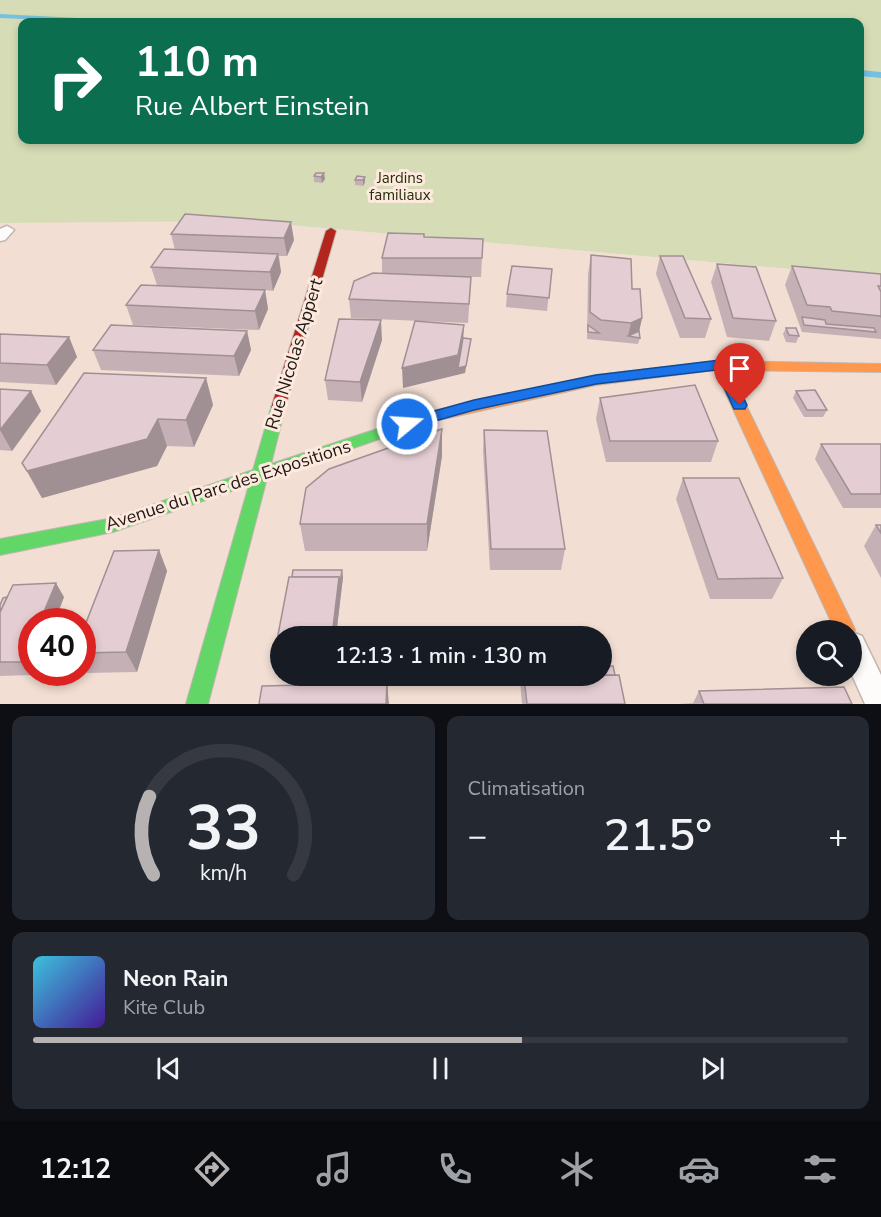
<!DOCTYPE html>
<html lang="fr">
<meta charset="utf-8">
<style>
:root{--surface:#171b24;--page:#242831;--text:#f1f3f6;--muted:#9ea1a6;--line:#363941;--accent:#b5b2b1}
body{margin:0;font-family:"Nunito Sans",sans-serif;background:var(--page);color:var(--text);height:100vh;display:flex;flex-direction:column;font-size:22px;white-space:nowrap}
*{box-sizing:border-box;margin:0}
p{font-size:20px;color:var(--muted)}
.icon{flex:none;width:33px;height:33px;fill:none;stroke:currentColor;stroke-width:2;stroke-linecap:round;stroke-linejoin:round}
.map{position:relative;height:704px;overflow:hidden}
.details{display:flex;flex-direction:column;gap:12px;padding:12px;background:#0d0f14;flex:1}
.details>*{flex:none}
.guide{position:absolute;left:18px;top:18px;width:846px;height:126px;border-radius:12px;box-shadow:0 3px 9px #0003;background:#0b6e4f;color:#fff;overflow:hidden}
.controls{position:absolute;left:796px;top:620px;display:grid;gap:12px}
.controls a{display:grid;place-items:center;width:66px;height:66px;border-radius:50%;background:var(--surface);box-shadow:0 3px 9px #0003;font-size:30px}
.speed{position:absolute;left:18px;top:608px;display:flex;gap:12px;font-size:30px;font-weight:700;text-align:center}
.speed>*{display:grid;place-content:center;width:78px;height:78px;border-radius:50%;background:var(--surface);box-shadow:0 3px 9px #0003;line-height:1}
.speed .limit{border:9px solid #d22;background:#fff;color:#111}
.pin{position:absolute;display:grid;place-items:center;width:51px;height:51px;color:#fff;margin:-62px -26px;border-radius:50% 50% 50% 0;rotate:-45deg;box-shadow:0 0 6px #0007}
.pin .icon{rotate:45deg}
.me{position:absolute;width:66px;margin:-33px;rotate:72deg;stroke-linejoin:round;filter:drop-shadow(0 0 4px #0008)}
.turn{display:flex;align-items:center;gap:21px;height:126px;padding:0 18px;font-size:27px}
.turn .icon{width:78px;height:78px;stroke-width:2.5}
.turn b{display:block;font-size:42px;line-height:51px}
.big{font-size:45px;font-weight:600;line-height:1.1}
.details .tile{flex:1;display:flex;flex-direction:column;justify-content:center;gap:9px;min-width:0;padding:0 21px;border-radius:12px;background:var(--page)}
.details .dial{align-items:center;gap:0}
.dial svg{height:156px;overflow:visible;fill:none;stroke:var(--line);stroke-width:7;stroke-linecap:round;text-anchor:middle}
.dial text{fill:var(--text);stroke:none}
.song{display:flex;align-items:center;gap:18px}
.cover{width:72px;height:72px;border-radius:9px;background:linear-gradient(135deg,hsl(190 70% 55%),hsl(260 70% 35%))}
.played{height:6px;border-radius:3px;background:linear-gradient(90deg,var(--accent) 60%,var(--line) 60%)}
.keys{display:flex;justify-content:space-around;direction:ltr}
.heat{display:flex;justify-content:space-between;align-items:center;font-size:33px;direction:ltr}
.details .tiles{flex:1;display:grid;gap:12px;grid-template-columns:1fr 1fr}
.tile:last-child{grid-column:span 2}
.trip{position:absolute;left:270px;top:626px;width:342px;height:60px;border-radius:30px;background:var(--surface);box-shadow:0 3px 9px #0003;font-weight:600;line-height:60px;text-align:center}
.dock{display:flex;height:96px;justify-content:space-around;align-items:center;background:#090b0e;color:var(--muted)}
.dock .icon{width:42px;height:42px}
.dock .selected{color:var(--accent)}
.dock b{font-size:27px;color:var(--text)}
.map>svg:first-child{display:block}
.built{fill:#f2ded3;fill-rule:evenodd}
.green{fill:#d6ddb6;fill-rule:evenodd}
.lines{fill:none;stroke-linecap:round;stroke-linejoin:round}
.canal{fill:#76c0e2;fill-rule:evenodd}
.street-casing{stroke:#bfb7b2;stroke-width:3}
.fast-casing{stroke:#bfb7b2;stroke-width:2}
.slow-casing{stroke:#bfb7b2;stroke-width:2}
.jam-casing{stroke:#bfb7b2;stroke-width:2}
.street{fill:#fefcfb;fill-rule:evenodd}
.fast{fill:#63d668;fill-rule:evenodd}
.slow{fill:#ff974d;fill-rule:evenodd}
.jam{fill:#b3261e;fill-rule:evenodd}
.wall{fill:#c5b1b5}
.shaded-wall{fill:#a09094}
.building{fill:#e5ced3;stroke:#a09094;stroke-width:1.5}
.route{fill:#1a73e8;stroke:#114b97;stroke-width:1.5}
.labels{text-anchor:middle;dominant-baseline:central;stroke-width:6;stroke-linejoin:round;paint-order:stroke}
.far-park-label{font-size:15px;fill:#25310a;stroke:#fee9de}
.street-label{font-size:18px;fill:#1f1814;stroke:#fee9de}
</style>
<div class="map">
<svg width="881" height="704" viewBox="0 0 881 704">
<rect width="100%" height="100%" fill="#f7ebe5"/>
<path class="built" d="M86,220L242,221L881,277V704H0V223ZM32,621H82V672H32ZM807,630H852V675H807ZM280,636H602V675H280Z"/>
<path class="green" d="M0,0H881V277L242,221L0,223ZM22,22H860V140H22Z"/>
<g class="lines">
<g class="canal">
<path d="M0,14L96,19L100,22L0,18Z"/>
<path d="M860,70L881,72V78L860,76Z"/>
</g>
<defs>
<g id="street">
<path d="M7,226L14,230L5,240L0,241V229Z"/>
<path d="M852,632L862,636L881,675V704H865L852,675Z"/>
</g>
<path id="fast" d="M278,403L283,404L285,408L271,464L386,426L391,427L394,431L391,435L267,478L208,704H186L249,485L113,532L0,555V539L113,518L253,470L271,408L273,404Z"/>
<path id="slow" d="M720,361L881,364V372L729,370L852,623L855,630L852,637V630H835L715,370L596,385L430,422L386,436L381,435L378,431L381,427L428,412L596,375Z"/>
<path id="jam" d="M331,228L336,231L285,408L283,412H273L271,408L326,231Z"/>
</defs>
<use href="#street" class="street-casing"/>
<use href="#fast" class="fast-casing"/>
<use href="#slow" class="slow-casing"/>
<use href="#jam" class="jam-casing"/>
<use href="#street" class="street"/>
<use href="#fast" class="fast"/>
<use href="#slow" class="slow"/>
<use href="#jam" class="jam"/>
</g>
<g class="wall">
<path d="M316,173L325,179L322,183L314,182V176Z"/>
<path d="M365,177V182L363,186L355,185V180Z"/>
<path d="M408,180V186L407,190L399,189L398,183Z"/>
<path d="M185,214L294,240L287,256H279L281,272L273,291L265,290L268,309L259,330L133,325L126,305L157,285L151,267L175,250L171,234Z"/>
<path d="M483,239L481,277H471L468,323L351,318L349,299L382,273V258Z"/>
<path d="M591,255L632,289L642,318L639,331L640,338L638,344L587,339L588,274Z"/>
<path d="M660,256L711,319L705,338H680L656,274Z"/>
<path d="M717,264L776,321L769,341L727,337L711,282Z"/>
<path d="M792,266L881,274V339L802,332L785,285Z"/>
<path d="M552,269L547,311L506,307L507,294Z"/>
<path d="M786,328L799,336L796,343L786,342L783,334Z"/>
<path d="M247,331L251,350L239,376L101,370L93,350Z"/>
<path d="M0,334L69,337L77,357L56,385L0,382Z"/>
<path d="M382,340L362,402L328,400L325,380Z"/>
<path d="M206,378L213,405L194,447L167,446L157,466L42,498L22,463Z"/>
<path d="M0,389L31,391L41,411L12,451L0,450Z"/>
<path d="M796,391L827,410L823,417H804L793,398Z"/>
<path d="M600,398L718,441L711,462H606L596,419Z"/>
<path d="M484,430L565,549L561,570H490L483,451Z"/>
<path d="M821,444H881V508H843L815,459Z"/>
<path d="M442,456L427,551H305L300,524Z"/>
<path d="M683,478L783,578L772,599H710L676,499Z"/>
<path d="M876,525H881V578L864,546Z"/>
<path d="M159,550L167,571L137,672L87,673L82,666V633Z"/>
<path d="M292,577H343L336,636H280V653L277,640Z"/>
<path d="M64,597L32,672H33L32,675L0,676V605Z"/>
<path d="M520,675H615L625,704H522L520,681Z"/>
<path d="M699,691L852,704H679L693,703Z"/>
</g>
<g class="shaded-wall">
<path d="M324,173L325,179L322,183L321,177Z"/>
<path d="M365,177V182L363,186V180Z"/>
<path d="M291,222L294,240L287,256L284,238Z"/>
<path d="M278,254L281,272L273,291L270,272Z"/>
<path d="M265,290L268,309L259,330L255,311Z"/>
<path d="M642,318L638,337L628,336L631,323Z"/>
<path d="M381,320L382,340L362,402L360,382Z"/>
<path d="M464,325L463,345L471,339L470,346L465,373L403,388L402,368Z"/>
<path d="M247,331L251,350L239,376L234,356Z"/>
<path d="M69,337L77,357L56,385L47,365Z"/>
<path d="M206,378L213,405L194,447L186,420Z"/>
<path d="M31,391L41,411L12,451L0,430Z"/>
<path d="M158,419L167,446L157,466L42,498L27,471Z"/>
<path d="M442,429V456L427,551V524Z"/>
<path d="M159,550L167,571L137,672L126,652Z"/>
<path d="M342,570L343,577L336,636H332L339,577Z"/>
<path d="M56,583L64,597L55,621H40Z"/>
<path d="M32,640V672H33L32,675L22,662Z"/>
<path d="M387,683L389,704H386Z"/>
</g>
<g class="building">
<path d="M316,173H324L321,177L314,176Z"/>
<path d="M357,176L365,177L363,180H355Z"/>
<path d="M400,179L408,180L406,184L398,183Z"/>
<path d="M185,214L291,222L284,238L171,234Z"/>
<path d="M388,233L424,234V237L483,239L482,258H382Z"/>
<path d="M164,249L278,254L270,272L151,267Z"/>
<path d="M591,255L631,259L632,289H640L642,318L631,323L601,320L590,312Z"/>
<path d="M660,256H683L711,319L685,318Z"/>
<path d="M717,264L756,267L776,321L733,318Z"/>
<path d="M512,266L552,269L549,298L507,294Z"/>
<path d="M792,266L881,274V286H878L881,292V317L880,316L832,311L830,307L807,305Z"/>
<path d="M373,273L471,277L469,304L349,299L354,281Z"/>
<path d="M141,285L265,290L255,311L126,305Z"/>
<path d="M802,317L825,320L826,324L874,328L876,332L804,325Z"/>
<path d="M339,319L381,320L360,382L325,380Z"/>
<path d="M415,321L464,325L458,355L402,368Z"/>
<path d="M111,325L247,331L234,356L93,350Z"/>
<path d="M588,325L599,333L588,332Z"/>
<path d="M786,328H796L799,336L789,335Z"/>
<path d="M639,331L640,338L628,336Z"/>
<path d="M0,334L69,337L47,365L0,363Z"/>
<path d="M463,338L471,339L466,366L458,368Z"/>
<path d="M84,373L206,378L186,420L158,419L147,439L27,471L22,463Z"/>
<path d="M695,385L718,441H610L600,398Z"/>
<path d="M0,389L31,391L0,430Z"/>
<path d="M815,390L827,410H807L796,391Z"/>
<path d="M442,429L427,524H300L306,488L329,469Z"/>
<path d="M484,430L547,431L565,549H491Z"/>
<path d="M821,444H881V494H851Z"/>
<path d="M683,478H739L783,578L718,579Z"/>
<path d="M876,525H881V533Z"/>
<path d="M159,550L126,652L82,653V633L114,551Z"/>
<path d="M293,570H342L340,584L339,577H292Z"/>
<path d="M289,577H339L332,636H280V640H277Z"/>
<path d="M56,583L40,621H32V640L22,662H0V612L13,585Z"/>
<path d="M7,597L0,612V605L3,598Z"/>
<path d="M602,666H613L615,675L524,677L523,683L522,675H602Z"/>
<path d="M619,675L625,704H527L524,677Z"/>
<path d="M387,683L386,704H259L262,686Z"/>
<path d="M844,687L852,704H704L699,691Z"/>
</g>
<path class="route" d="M720,360L727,365L747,405L745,409H734L716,370L596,384L474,410L407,429L399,424L402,420L474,400L596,375Z"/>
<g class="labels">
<g class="far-park-label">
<text x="400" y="178">Jardins<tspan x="400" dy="17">familiaux</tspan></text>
</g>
<g class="street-label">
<text transform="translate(294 354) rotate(-73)">Rue Nicolas Appert</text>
<text transform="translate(228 485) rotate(-18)">Avenue du Parc des Expositions</text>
</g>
</g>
</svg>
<div class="controls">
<a><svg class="icon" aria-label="search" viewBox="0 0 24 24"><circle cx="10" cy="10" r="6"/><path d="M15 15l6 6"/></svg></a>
</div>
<div class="speed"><div class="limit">40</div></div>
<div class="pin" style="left:740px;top:405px;background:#d93025"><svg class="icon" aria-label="arrive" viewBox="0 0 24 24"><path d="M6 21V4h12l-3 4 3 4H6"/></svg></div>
<svg class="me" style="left:407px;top:424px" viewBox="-20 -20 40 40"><circle r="17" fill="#1a73e8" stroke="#fff" stroke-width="3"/><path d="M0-11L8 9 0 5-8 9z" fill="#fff"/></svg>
<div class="trip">12:13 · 1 min · 130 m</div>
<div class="guide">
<div class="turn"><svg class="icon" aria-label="right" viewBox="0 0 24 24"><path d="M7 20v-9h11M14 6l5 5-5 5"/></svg><div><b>110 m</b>Rue Albert Einstein</div></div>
</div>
</div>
<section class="details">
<div class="tiles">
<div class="tile dial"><svg viewBox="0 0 100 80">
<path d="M14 69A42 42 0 1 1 86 69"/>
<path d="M14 69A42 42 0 0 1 12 29" stroke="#b5b2b1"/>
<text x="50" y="56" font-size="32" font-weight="700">33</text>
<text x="50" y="72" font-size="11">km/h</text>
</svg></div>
<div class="tile"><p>Climatisation</p>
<div class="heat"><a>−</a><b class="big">21.5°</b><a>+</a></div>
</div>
<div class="tile">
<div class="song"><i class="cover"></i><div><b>Neon Rain</b><p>Kite Club</p></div></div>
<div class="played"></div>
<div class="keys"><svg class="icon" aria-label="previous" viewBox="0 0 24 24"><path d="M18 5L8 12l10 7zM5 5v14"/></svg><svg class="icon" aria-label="pause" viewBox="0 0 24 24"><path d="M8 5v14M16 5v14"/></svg><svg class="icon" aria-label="next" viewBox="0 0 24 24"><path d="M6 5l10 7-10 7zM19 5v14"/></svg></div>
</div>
</div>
</section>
<nav class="dock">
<b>12:12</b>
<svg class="icon selected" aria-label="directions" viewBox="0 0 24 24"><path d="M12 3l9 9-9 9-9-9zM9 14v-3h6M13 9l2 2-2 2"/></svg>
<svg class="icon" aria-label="music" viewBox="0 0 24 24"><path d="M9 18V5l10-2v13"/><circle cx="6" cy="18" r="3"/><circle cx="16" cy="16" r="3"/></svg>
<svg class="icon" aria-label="phone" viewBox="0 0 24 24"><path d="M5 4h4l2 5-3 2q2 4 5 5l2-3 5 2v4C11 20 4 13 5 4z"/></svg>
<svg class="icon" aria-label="climate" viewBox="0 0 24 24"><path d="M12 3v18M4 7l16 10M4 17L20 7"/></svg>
<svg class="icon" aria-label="car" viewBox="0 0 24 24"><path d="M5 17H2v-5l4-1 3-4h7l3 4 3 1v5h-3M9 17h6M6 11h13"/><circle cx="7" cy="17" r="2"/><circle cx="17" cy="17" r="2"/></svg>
<svg class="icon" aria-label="filters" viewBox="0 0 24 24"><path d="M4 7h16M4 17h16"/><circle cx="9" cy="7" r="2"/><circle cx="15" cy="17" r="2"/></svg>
</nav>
